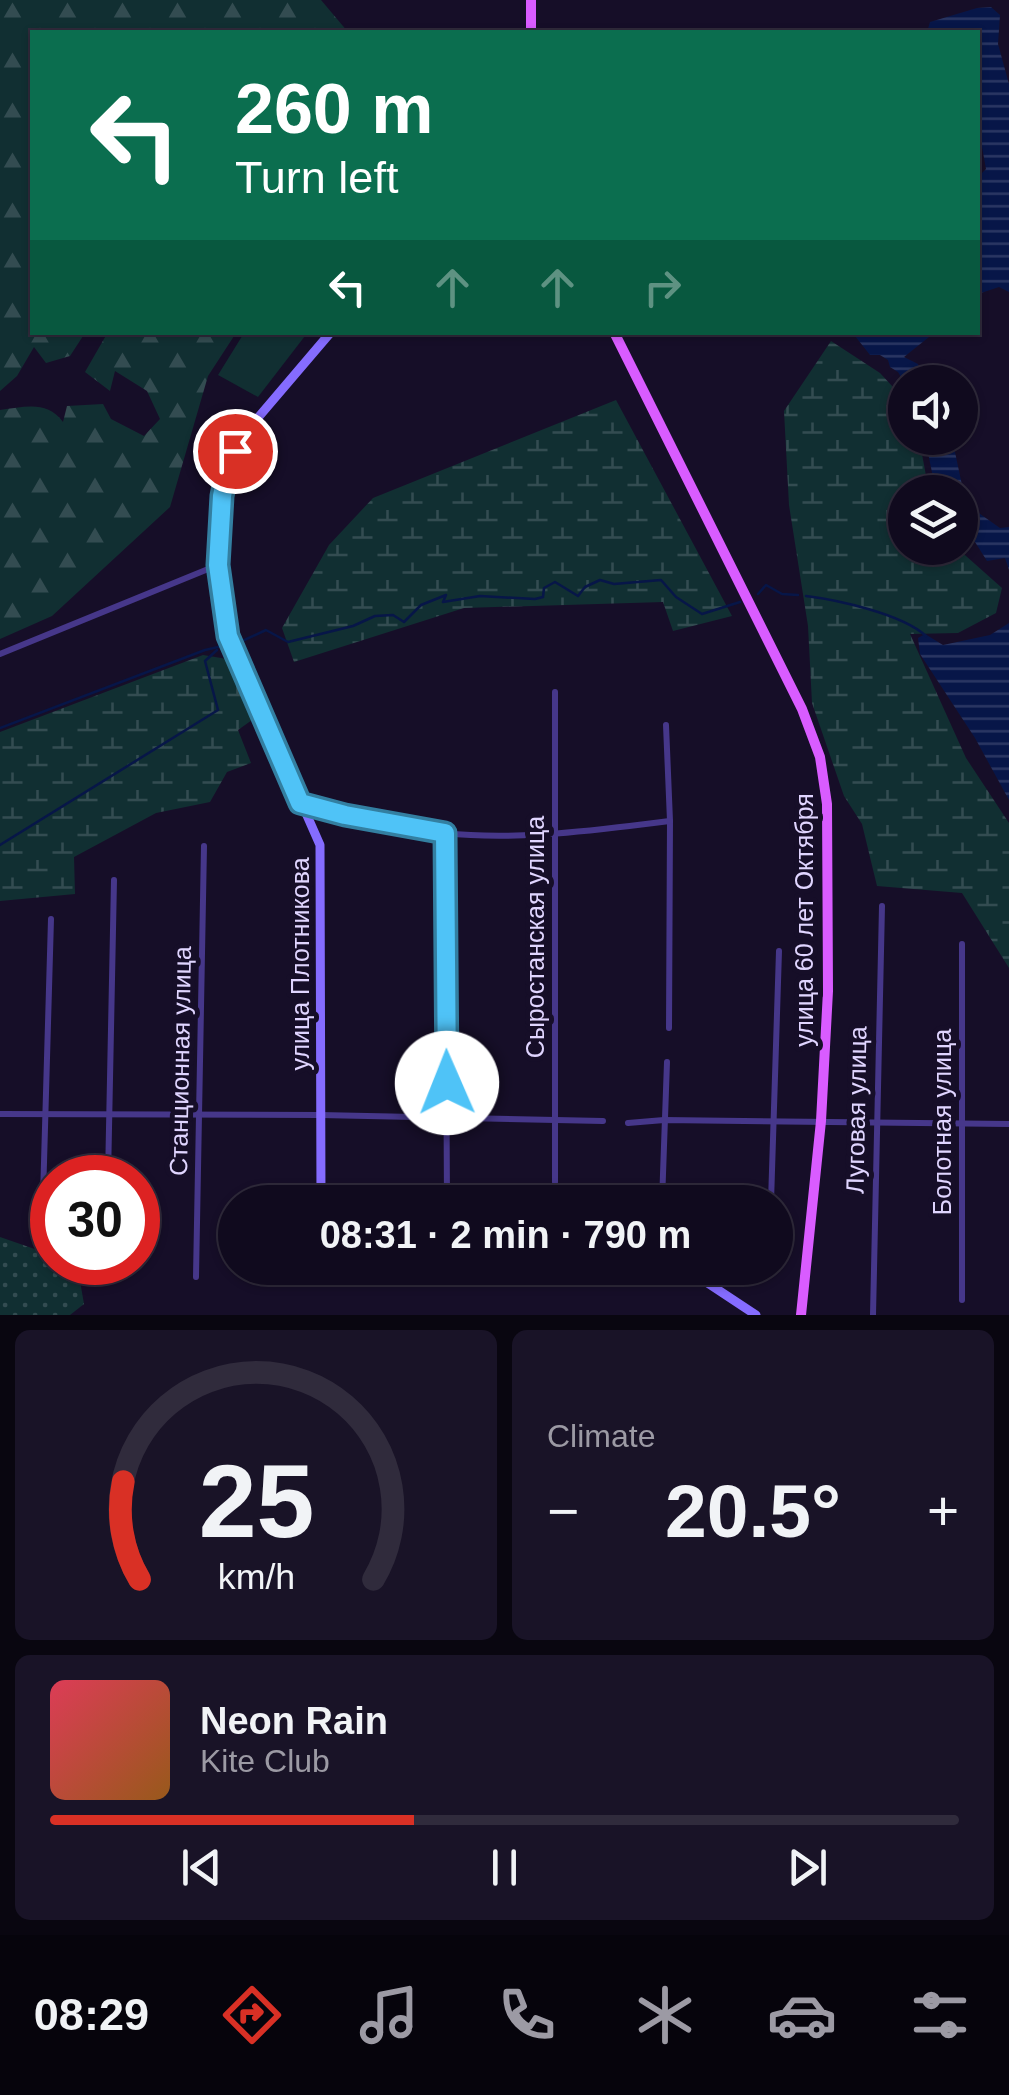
<!DOCTYPE html>
<meta charset="utf-8">
<style>
:root{--surface:#100a1e;--page:#191327;--text:#f1f3f6;--muted:#9c9aa4;--line:#302b3c;--accent:#d93025}
body{margin:0;font-family:Arial,sans-serif;background:var(--page);color:var(--text);height:100vh;display:flex;flex-direction:column;font-size:38px;white-space:nowrap}
*{box-sizing:border-box;margin:0}
p{font-size:32px;color:var(--muted)}
.icon{flex:none;width:55px;height:55px;fill:none;stroke:currentColor;stroke-width:2;stroke-linecap:round;stroke-linejoin:round}
.map{position:relative;height:1315px;overflow:hidden}
.side{display:flex;flex-direction:column;gap:15px;padding:15px;background:#090610;flex:1}
.side>*{flex:none}
.guide{position:absolute;left:30px;top:30px;width:950px;height:305px;border-radius:0px;box-shadow:0 2px 8px #0004,0 0 0 2px var(--line);background:#0b6e4f;color:#fff;overflow:hidden}
.fabs{position:absolute;left:888px;top:365px;display:grid;gap:20px}
.fabs a{display:grid;place-items:center;width:90px;height:90px;border-radius:50%;background:var(--surface);box-shadow:0 2px 8px #0004,0 0 0 2px var(--line);font-size:50px}
.speed{position:absolute;left:30px;top:1155px;display:flex;gap:20px;font-size:50px;font-weight:700;text-align:center}
.speed>*{display:grid;place-content:center;width:130px;height:130px;border-radius:50%;background:var(--surface);box-shadow:0 2px 8px #0004,0 0 0 2px var(--line);line-height:1}
.speed .limit{border:15px solid #d22;background:#fff;color:#111}
.pin{position:absolute;display:grid;place-items:center;width:85px;height:85px;color:#fff;margin:-42px;border:5px solid #fff;border-radius:50%;box-shadow:0 2px 10px #0007}
.me{position:absolute;width:110px;margin:-55px;rotate:359deg;stroke-linejoin:round;filter:drop-shadow(0 0 8px #0008)}
.turn{display:flex;align-items:center;gap:35px;height:210px;padding:0 40px;font-size:45px}
.turn .icon{width:130px;height:130px;stroke-width:2.5}
.turn b{display:block;font-size:70px;line-height:85px}
.lanes{display:flex;align-items:center;height:95px;padding:0 40px;background:#0003;justify-content:center;gap:50px;direction:ltr}
.lanes .off{opacity:.35}
.big{font-size:75px;font-weight:600;line-height:1.1}
.side .card{flex:1;display:flex;flex-direction:column;justify-content:center;gap:15px;min-width:0;padding:0 35px;border-radius:15px;background:var(--page)}
.side .dial{align-items:center;gap:0}
.dial svg{height:260px;overflow:visible;fill:none;stroke:var(--line);stroke-width:7;stroke-linecap:round;text-anchor:middle}
.dial text{fill:var(--text);stroke:none}
.song{display:flex;align-items:center;gap:30px}
.cover{width:120px;height:120px;border-radius:15px;background:linear-gradient(135deg,hsl(350 70% 55%),hsl(30 70% 35%))}
.played{height:10px;border-radius:5px;background:linear-gradient(90deg,var(--accent) 40%,var(--line) 40%)}
.keys{display:flex;justify-content:space-around;direction:ltr}
.heat{display:flex;justify-content:space-between;align-items:center;font-size:55px;direction:ltr}
.side .tiles{flex:1;display:grid;gap:15px;grid-template-columns:1fr 1fr}
.card:last-child{grid-column:span 2}
.trip{position:absolute;left:218px;top:1185px;width:575px;height:100px;border-radius:50px;background:var(--surface);box-shadow:0 2px 8px #0004,0 0 0 2px var(--line);font-weight:600;line-height:100px;text-align:center}
.tabs{display:flex;height:160px;justify-content:space-around;align-items:center;background:#06040c;color:var(--muted)}
.tabs .icon{width:70px;height:70px}
.tabs .on{color:var(--accent)}
.tabs b{font-size:45px;color:var(--text)}
.map>svg:first-child{display:block}
.grass{fill:url(#grass-dots)}
.forest{fill:url(#forest-firs)}
.wetland{fill:url(#wetland-marsh)}
.pitch{fill:#112f32}
.water{fill:url(#water-rules)}
.lines{fill:none;stroke-linecap:round;stroke-linejoin:round}
.stream{stroke:#071648;stroke-width:2.5}
.street{stroke:#46378a;stroke-width:6}
.secondary{stroke:#856cff;stroke-width:9}
.primary{stroke:#d95cff;stroke-width:10}
.route-casing{stroke:#337fa1;stroke-width:25}
.route{stroke:#4fc3f7;stroke-width:18}
.labels{text-anchor:middle;dominant-baseline:central;stroke-width:10;stroke-linejoin:round;paint-order:stroke}
.street-label{font-size:25px;fill:#e0d5ff;stroke:#160e28}
</style>
<div class="map">
<svg width="1009" height="1315" viewBox="0 0 1009 1315">
<defs>
<pattern id="grass-dots" width="8" height="8" patternUnits="userSpaceOnUse" patternTransform="scale(2.5)"><rect width="8" height="8" fill="#112f32"/><path d="M2 2h.1M6 6h.1" fill="none" stroke="#334c51" stroke-width="1.8" stroke-linecap="round"/></pattern>
<pattern id="forest-firs" width="22" height="20" patternUnits="userSpaceOnUse" patternTransform="scale(2.5)"><rect width="22" height="20" fill="#112f32"/><path d="M5 1l3.5 6h-7zM16 11l3.5 6h-7z" fill="#334c51"/></pattern>
<pattern id="wetland-marsh" width="20" height="14" patternUnits="userSpaceOnUse" patternTransform="scale(2.5)"><rect width="20" height="14" fill="#112f32"/><path d="M1 5h8M5 5V1M11 12h8M15 12V8" fill="none" stroke="#334c51"/></pattern>
<pattern id="water-rules" width="6" height="5" patternUnits="userSpaceOnUse" patternTransform="scale(2.5)"><rect width="6" height="5" fill="#071648"/><path d="M0 2.5h6" fill="none" stroke="#2b3763"/></pattern>
</defs>
<rect width="100%" height="100%" fill="#160e28"/>
<path class="grass" d="M0,1237L52,1255V1262L77,1264L84,1304L70,1315H0Z"/>
<g class="forest">
<path d="M0,0H321L348,32H32V332L85,333L70,356L46,363L34,347L17,376L0,391Z"/>
<path d="M108,332L236,333L208,376L170,507L52,616L0,639V410C25,407 47,400 63,422L67,406L103,404L111,419L144,436L160,419L147,391L115,371L110,391L85,372Z"/>
</g>
<g class="wetland">
<path d="M831,341L880,373L905,400V438H919L929,492H905V548H957L1002,588L996,613L958,633L910,634L966,758L1009,823V968L962,893L877,886L862,824L844,796L812,703L808,626L789,505L784,411Z"/>
<path d="M616,400L732,616L673,631L663,602L464,608L294,662L282,628L329,545L373,498Z"/>
<path d="M203,655L227,659L252,720L238,730L251,763L227,772L210,802L156,813L74,857L75,894L0,901V732Z"/>
</g>
<path class="pitch" d="M244,333H301L305,336L258,397L218,375Z"/>
<g class="water">
<path d="M991,7L1000,15L998,44L1009,84V292L999,287L981,293L978,289V177L986,169L982,147L978,145V32H927L930,22L977,8Z"/>
<path d="M845,333H934L904,357L918,364L924,382L905,384L898,372L890,367L888,360L880,355H870L855,336Z"/>
<path d="M925,438H952L966,504L1000,528L1009,527V570L1005,558L987,561L975,542L960,540V492H936Z"/>
<path d="M1009,623V800L975,738L920,654L918,638L925,634L943,645L990,635Z"/>
</g>
<g class="lines">
<g class="stream">
<path d="M758,594L766,585L782,594L798,595"/>
<path d="M806,596C838,600 902,614 926,636"/>
<path d="M0,728L205,650L240,642L266,630L288,642L353,626L375,616L393,615L404,622L421,605L446,595L443,602L480,596L535,599L543,597L544,588L555,582L578,596L585,587L600,580L614,584L661,580L676,597L702,614L740,602"/>
<path d="M0,845L218,710L205,661L217,650"/>
</g>
<g class="street">
<path d="M0,654L218,565"/>
<path d="M666,725L670,821L669,1028"/>
<path d="M301,803C348,816 397,828 445,833C516,841 600,830 670,821"/>
<path d="M445,826L447,1202"/>
<path d="M962,944V1300"/>
<path d="M0,1114L320,1115L603,1121"/>
<path d="M628,1123L664,1120L1009,1124"/>
<path d="M108,1178L114,880"/>
<path d="M555,1182V692"/>
<path d="M662,1202L667,1062"/>
<path d="M771,1202L779,951"/>
<path d="M42,1232L51,919"/>
<path d="M769,1272V1268"/>
<path d="M196,1277L204,846"/>
<path d="M873,1315L882,906"/>
</g>
<g class="secondary">
<path d="M321,1202L320,845L228,636L218,565L222,496L229,461L245,433L331,332"/>
<path d="M685,1268L756,1315"/>
</g>
<g class="primary">
<path d="M531,0V32"/>
<path d="M614,332L802,709L820,757L827,804L828,991L821,1121L801,1315"/>
</g>
</g>
<g class="lines">
<defs>
<path id="route" d="M235,451L229,461L222,496L218,565L228,636L300,803L345,815L445,833L447,1083"/>
</defs>
<use href="#route" class="route-casing"/>
<use href="#route" class="route"/>
</g>
<g class="labels">
<g class="street-label">
<text transform="translate(804 920) rotate(-90)">улица 60 лет Октября</text>
<text transform="translate(535 937) rotate(-90)">Сыростанская улица</text>
<text transform="translate(300 964) rotate(-90)">улица Плотникова</text>
<text transform="translate(180 1061) rotate(-89)">Станционная улица</text>
<text transform="translate(856 1110) rotate(-89)">Луговая улица</text>
<text transform="translate(942 1122) rotate(-90)">Болотная улица</text>
</g>
</g>
</svg>
<div class="fabs">
<a><svg class="icon" aria-label="sound" viewBox="0 0 24 24"><path d="M4 9h4l5-4v14l-5-4H4zM17 9q2 3 0 6"/></svg></a>
<a><svg class="icon" aria-label="layers" viewBox="0 0 24 24"><path d="M12 4l9 5-9 5-9-5zM3 14l9 5 9-5"/></svg></a>
</div>
<div class="speed"><div class="limit">30</div></div>
<div class="pin" style="left:235px;top:451px;background:#d93025"><svg class="icon" aria-label="arrive" viewBox="0 0 24 24"><path d="M6 21V4h12l-3 4 3 4H6"/></svg></div>
<svg class="me" style="left:447px;top:1083px" viewBox="-20 -20 40 40"><circle r="19" fill="#fff"/><path d="M0-13L10 11 0 6-10 11z" fill="#4fc3f7"/></svg>
<div class="trip">08:31 · 2 min · 790 m</div>
<div class="guide">
<div class="turn"><svg class="icon" aria-label="left" viewBox="0 0 24 24"><path d="M17 20v-9H6M10 6l-5 5 5 5"/></svg><div><b>260 m</b>Turn left</div></div>
<div class="lanes"><svg class="icon" aria-label="left" viewBox="0 0 24 24"><path d="M17 20v-9H6M10 6l-5 5 5 5"/></svg><svg class="icon off" aria-label="ahead" viewBox="0 0 24 24"><path d="M12 20V5M6 11l6-6 6 6"/></svg><svg class="icon off" aria-label="ahead" viewBox="0 0 24 24"><path d="M12 20V5M6 11l6-6 6 6"/></svg><svg class="icon off" aria-label="right" viewBox="0 0 24 24"><path d="M7 20v-9h11M14 6l5 5-5 5"/></svg></div>
</div>
</div>
<section class="side">
<div class="tiles">
<div class="card dial"><svg viewBox="0 0 100 80">
<path d="M14 69A42 42 0 1 1 86 69"/>
<path d="M14 69A42 42 0 0 1 9 39" stroke="#d93025"/>
<text x="50" y="56" font-size="32" font-weight="700">25</text>
<text x="50" y="72" font-size="11">km/h</text>
</svg></div>
<div class="card"><p>Climate</p>
<div class="heat"><a>−</a><b class="big">20.5°</b><a>+</a></div>
</div>
<div class="card">
<div class="song"><i class="cover"></i><div><b>Neon Rain</b><p>Kite Club</p></div></div>
<div class="played"></div>
<div class="keys"><svg class="icon" aria-label="previous" viewBox="0 0 24 24"><path d="M18 5L8 12l10 7zM5 5v14"/></svg><svg class="icon" aria-label="pause" viewBox="0 0 24 24"><path d="M8 5v14M16 5v14"/></svg><svg class="icon" aria-label="next" viewBox="0 0 24 24"><path d="M6 5l10 7-10 7zM19 5v14"/></svg></div>
</div>
</div>
</section>
<nav class="tabs">
<b>08:29</b>
<svg class="icon on" aria-label="directions" viewBox="0 0 24 24"><path d="M12 3l9 9-9 9-9-9zM9 14v-3h6M13 9l2 2-2 2"/></svg>
<svg class="icon" aria-label="music" viewBox="0 0 24 24"><path d="M9 18V5l10-2v13"/><circle cx="6" cy="18" r="3"/><circle cx="16" cy="16" r="3"/></svg>
<svg class="icon" aria-label="phone" viewBox="0 0 24 24"><path d="M5 4h4l2 5-3 2q2 4 5 5l2-3 5 2v4C11 20 4 13 5 4z"/></svg>
<svg class="icon" aria-label="climate" viewBox="0 0 24 24"><path d="M12 3v18M4 7l16 10M4 17L20 7"/></svg>
<svg class="icon" aria-label="car" viewBox="0 0 24 24"><path d="M5 17H2v-5l4-1 3-4h7l3 4 3 1v5h-3M9 17h6M6 11h13"/><circle cx="7" cy="17" r="2"/><circle cx="17" cy="17" r="2"/></svg>
<svg class="icon" aria-label="filters" viewBox="0 0 24 24"><path d="M4 7h16M4 17h16"/><circle cx="9" cy="7" r="2"/><circle cx="15" cy="17" r="2"/></svg>
</nav>
